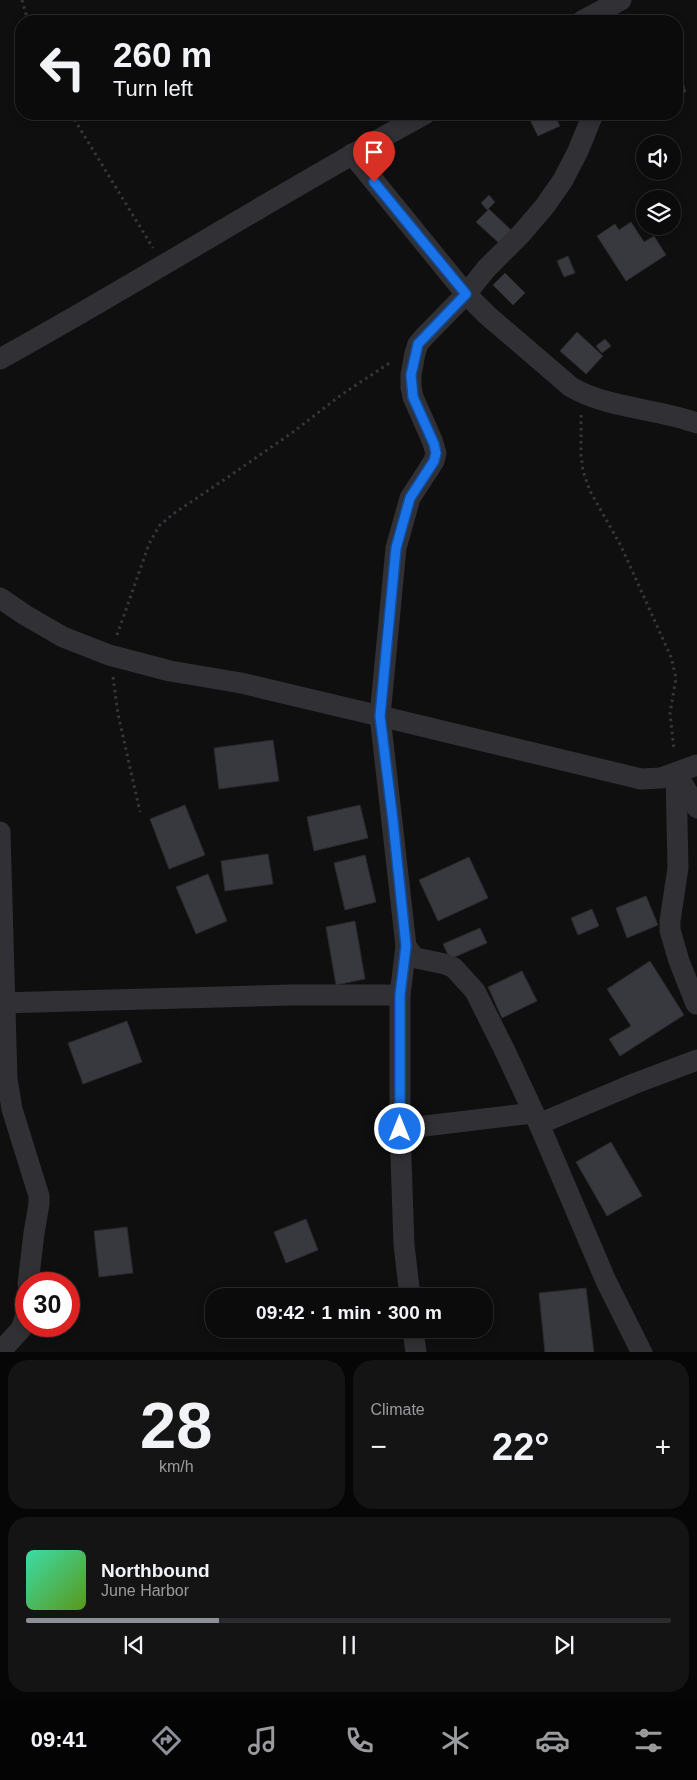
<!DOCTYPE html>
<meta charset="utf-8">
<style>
:root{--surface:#0b0b0c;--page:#141415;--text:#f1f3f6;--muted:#9a9b9d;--line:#2b2b2d;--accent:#8c9099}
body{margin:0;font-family:Arial,sans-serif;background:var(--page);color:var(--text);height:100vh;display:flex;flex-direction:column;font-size:19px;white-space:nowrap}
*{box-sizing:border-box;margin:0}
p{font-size:16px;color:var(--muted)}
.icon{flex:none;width:28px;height:28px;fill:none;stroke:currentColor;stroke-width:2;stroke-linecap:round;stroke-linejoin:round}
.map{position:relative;height:1352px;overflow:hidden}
.panel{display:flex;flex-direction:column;gap:8px;padding:8px;background:#060607;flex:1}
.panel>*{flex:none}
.guide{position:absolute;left:15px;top:15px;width:668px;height:105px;border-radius:20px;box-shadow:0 2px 8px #0003,0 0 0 1px var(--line);background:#0b0b0c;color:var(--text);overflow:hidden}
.tools{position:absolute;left:636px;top:135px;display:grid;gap:10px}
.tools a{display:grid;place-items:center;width:45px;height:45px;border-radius:50%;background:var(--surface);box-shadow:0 2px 8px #0003,0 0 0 1px var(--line);font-size:25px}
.speed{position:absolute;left:15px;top:1272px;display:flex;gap:10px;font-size:25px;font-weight:700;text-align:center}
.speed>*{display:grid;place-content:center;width:65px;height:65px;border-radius:50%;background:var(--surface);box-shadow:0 2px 8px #0003,0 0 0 1px var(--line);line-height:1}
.speed .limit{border:8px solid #d22;background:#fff;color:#111}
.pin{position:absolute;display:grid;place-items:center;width:42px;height:42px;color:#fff;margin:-51px -21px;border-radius:50% 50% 50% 0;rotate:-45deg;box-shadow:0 0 5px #0007}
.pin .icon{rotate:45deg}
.me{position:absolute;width:55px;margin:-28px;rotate:0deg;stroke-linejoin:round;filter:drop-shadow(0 0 4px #0008)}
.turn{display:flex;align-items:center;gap:18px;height:105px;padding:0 15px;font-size:22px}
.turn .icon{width:65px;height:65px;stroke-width:2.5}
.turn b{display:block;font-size:35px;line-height:42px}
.big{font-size:38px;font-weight:700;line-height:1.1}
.panel .tile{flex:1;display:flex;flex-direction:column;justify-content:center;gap:8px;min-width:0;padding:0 18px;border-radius:20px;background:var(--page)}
.panel .dial{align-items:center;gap:0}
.dial b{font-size:65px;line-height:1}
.song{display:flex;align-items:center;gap:15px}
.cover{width:60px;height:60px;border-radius:8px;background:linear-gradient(135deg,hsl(160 70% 55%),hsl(90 70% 35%))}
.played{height:5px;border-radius:2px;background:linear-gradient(90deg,var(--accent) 30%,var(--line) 30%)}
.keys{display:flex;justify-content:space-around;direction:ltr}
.heat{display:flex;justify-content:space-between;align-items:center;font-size:28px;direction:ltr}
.panel .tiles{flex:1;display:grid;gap:8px;grid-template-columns:1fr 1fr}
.tile:last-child{grid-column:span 2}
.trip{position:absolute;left:205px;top:1288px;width:288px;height:50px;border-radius:20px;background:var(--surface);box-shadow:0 2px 8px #0003,0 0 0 1px var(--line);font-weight:700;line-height:50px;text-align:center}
.dock{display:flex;height:80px;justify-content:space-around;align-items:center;background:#040405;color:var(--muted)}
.dock .icon{width:35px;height:35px}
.dock .current{color:var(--accent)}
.dock b{font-size:22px;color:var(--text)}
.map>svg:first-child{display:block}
.building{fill:#38393e;stroke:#2a292c}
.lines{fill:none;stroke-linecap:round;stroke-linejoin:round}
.path{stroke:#36373c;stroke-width:3;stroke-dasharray:2.5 4;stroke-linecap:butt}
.street{stroke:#303035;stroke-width:21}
.route-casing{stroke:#114b97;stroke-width:12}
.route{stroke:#1a73e8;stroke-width:9}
</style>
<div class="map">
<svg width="697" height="1353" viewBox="0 0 697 1353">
<rect width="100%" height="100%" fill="#0f0f10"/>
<g class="building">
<path d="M676,60L686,92L676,95Z"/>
<path d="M527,114H554L560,126L538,136Z"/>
<path d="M489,195L495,202L487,210L481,203Z"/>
<path d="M489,209L512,231L500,244L476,222Z"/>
<path d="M631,222L644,242L654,236L666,255L626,281L597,236L615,224L619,230Z"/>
<path d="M568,256L575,273L564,277L557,261Z"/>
<path d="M505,273L525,293L513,305L493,285Z"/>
<path d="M577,332L603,356L586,374L560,351Z"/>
<path d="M605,339L611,346L602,353L596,346Z"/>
<path d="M273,740L279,781L219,789L214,748Z"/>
<path d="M185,805L205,855L169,869L150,819Z"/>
<path d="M360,805L368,838L314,851L307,817Z"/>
<path d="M268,854L273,884L225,891L221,861Z"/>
<path d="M365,855L376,902L345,910L334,863Z"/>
<path d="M469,857L488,898L438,921L419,880Z"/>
<path d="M208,874L227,921L196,934L176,887Z"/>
<path d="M646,896L658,925L627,938L616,908Z"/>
<path d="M592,909L599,926L578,935L571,918Z"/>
<path d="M355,921L365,979L336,985L326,927Z"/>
<path d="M480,928L487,943L450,959L443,944Z"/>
<path d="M650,961L684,1015L620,1056L609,1039L631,1026L607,989Z"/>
<path d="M522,971L537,1001L502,1018L488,987Z"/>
<path d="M127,1021L142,1062L83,1084L68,1043Z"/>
<path d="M611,1142L642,1196L607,1216L576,1162Z"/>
<path d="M306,1219L318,1250L286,1263L274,1232Z"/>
<path d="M127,1227L133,1273L99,1277L94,1231Z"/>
<path d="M586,1288L594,1353H545L539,1293Z"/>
</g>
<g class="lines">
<g class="path">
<path d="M22,0L28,21"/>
<path d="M71,114L153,248"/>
<path d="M581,415V455L583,471L590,491L621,546L671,657L676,678L670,713L674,750"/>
<path d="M117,635L149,544L159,526L173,514L231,475L293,432L341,395L391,362"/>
<path d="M113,677L118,714L140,812"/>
</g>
<g class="street">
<path d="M582,21L621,0"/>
<path d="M593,114L578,151L563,180L545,206L521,234L486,269L466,294L424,337L418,344L415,353L411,375V387L413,397L432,440L436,453L434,461L410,498L396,548L380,716L406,946L413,956L416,958L445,964L454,968L475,991L504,1049L539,1124L606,1281L642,1353"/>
<path d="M352,154L466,294L487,315L571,387C609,409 656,408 697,423"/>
<path d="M0,359C143,280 281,192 425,114"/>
<path d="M0,598L25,615L63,637L109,655L170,671L241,683L380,716L641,779L661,778L697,765"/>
<path d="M676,773L678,868L670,921V930L679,961L696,1004"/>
<path d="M678,776L697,808"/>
<path d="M0,832L7,1079L12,1109L39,1196V1204L34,1233L28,1284"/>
<path d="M406,946L400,995V1129L404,1245L410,1296"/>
<path d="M0,1003L290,995H400"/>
<path d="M539,1124L636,1083L697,1060"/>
<path d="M400,1129L533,1113"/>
<path d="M413,1329L416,1353"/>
<path d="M0,1352L21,1329L26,1315"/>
</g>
</g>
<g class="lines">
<defs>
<path id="route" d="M374,182L466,294L418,344L411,375L413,397L434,444L436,453L434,461L410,498L396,548L380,716L393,821L406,946L400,995V1129"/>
</defs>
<use href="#route" class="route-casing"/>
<use href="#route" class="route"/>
</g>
</svg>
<div class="tools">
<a><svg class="icon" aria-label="sound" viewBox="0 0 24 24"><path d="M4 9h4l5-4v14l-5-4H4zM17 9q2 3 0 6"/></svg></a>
<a><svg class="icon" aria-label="layers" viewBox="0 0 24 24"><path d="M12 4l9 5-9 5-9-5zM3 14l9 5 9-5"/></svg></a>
</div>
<div class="speed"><div class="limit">30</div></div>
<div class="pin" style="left:374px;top:182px;background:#d93025"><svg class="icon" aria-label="arrive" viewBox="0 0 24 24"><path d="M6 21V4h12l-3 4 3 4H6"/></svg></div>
<svg class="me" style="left:400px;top:1129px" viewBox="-20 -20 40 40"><circle r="17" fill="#1a73e8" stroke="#fff" stroke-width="3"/><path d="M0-11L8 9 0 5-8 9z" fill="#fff"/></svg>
<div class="trip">09:42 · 1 min · 300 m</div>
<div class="guide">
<div class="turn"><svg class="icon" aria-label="left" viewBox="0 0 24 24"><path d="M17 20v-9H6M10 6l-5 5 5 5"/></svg><div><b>260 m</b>Turn left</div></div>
</div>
</div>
<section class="panel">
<div class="tiles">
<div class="tile dial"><b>28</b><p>km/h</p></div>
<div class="tile"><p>Climate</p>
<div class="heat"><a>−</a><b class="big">22°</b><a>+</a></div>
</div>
<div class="tile">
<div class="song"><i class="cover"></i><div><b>Northbound</b><p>June Harbor</p></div></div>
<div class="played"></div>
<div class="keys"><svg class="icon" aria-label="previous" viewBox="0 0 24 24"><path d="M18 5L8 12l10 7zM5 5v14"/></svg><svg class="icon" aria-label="pause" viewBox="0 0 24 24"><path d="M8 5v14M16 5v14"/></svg><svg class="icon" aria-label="next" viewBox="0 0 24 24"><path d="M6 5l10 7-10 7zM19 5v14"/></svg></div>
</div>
</div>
</section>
<nav class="dock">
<b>09:41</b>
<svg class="icon current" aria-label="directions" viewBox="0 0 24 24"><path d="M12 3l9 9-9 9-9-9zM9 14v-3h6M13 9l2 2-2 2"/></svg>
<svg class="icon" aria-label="music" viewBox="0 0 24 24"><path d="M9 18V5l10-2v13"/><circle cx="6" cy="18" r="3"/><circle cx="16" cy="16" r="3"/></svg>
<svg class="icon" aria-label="phone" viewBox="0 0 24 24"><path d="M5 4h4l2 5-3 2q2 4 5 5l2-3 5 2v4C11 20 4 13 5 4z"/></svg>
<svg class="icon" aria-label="climate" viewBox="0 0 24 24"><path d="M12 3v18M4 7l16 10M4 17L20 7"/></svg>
<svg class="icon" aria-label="car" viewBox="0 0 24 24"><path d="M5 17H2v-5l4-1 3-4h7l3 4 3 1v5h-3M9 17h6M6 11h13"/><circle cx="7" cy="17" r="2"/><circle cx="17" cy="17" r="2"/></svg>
<svg class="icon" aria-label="filters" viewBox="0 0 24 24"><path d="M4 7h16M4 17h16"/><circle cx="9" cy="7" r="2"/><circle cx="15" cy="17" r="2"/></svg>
</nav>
